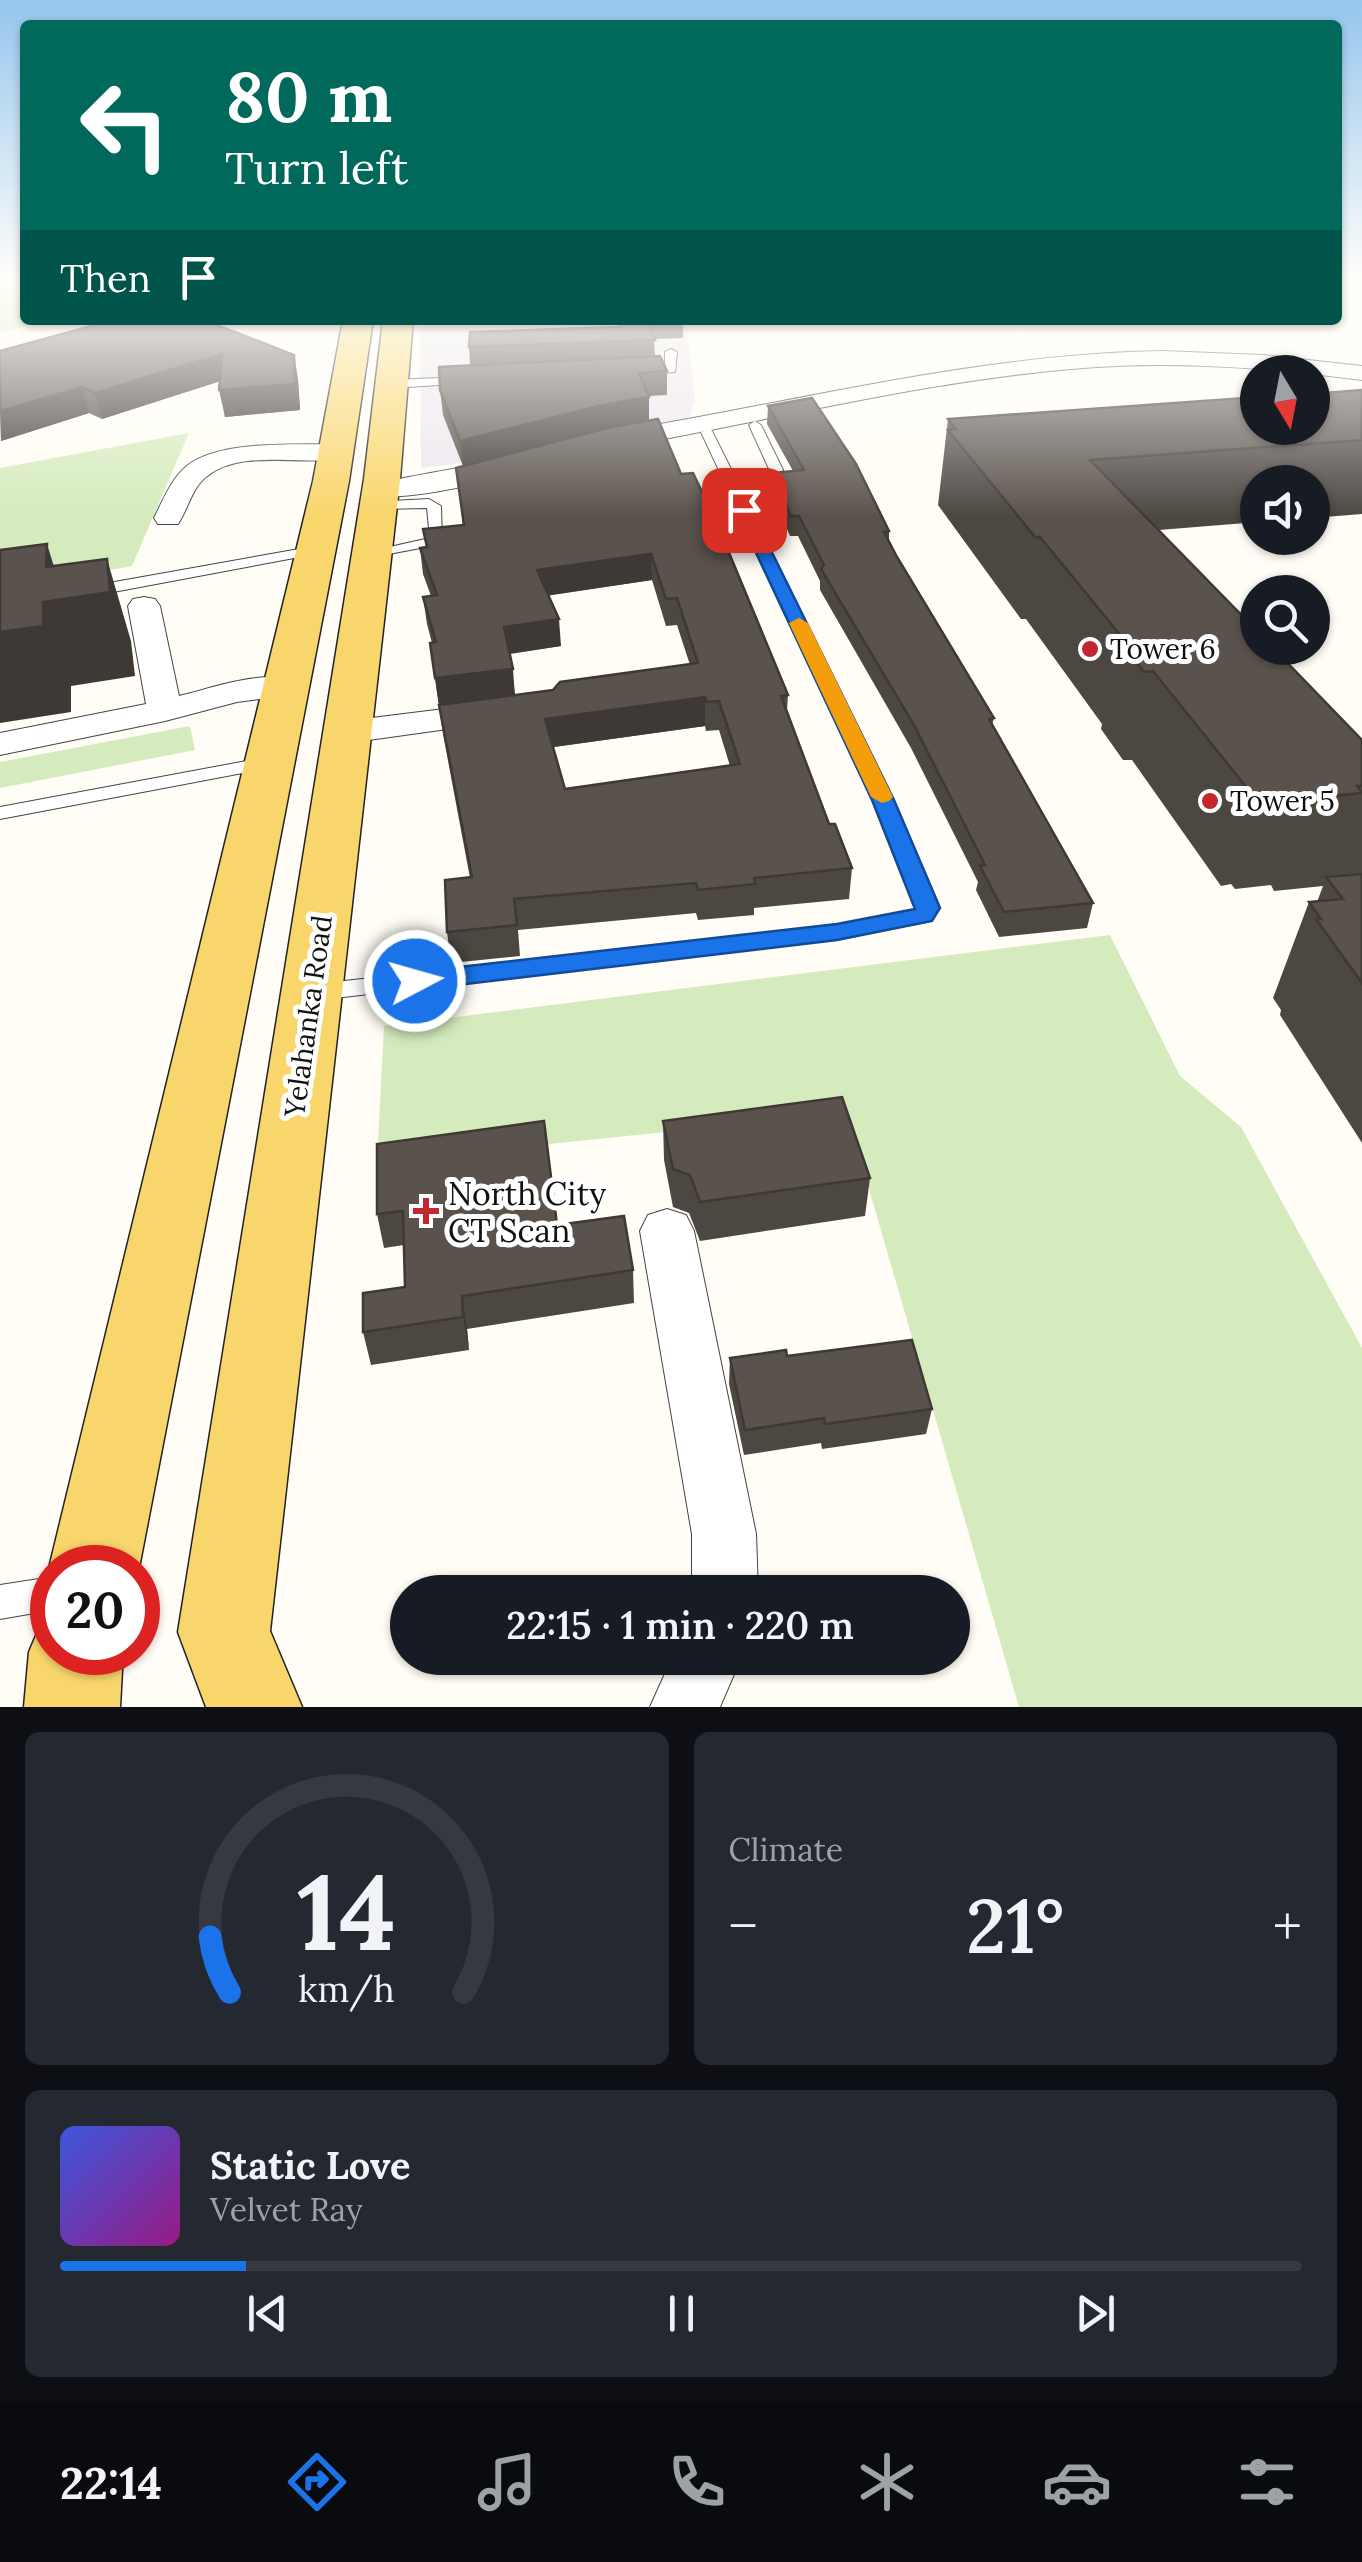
<!DOCTYPE html>
<meta charset="utf-8">
<style>
:root{--surface:#171b24;--page:#242831;--text:#f1f3f6;--muted:#9ea1a6;--line:#363941;--accent:#1a73e8}
body{margin:0;font-family:Lora,serif;background:var(--page);color:var(--text);height:100vh;display:flex;flex-direction:column;font-size:38px;white-space:nowrap}
*{box-sizing:border-box;margin:0}
p{font-size:32px;color:var(--muted)}
.icon{flex:none;width:55px;height:55px;fill:none;stroke:currentColor;stroke-width:2;stroke-linecap:round;stroke-linejoin:round}
.map{position:relative;height:1707px;overflow:hidden}
.sheet{display:flex;flex-direction:column;gap:25px;padding:25px;background:#0d0f14;flex:1}
.sheet>*{flex:none}
.banner{position:absolute;left:20px;top:20px;width:1322px;height:305px;border-radius:10px;box-shadow:0 2px 8px #0004;background:#00695c;color:#fff;overflow:hidden}
.needle{width:65px;rotate:170deg}
.controls{position:absolute;left:1240px;top:355px;display:grid;gap:20px}
.controls a{display:grid;place-items:center;width:90px;height:90px;border-radius:50%;background:var(--surface);box-shadow:0 2px 8px #0004;font-size:50px}
.speed{position:absolute;left:30px;top:1545px;display:flex;gap:20px;font-size:50px;font-weight:700;text-align:center}
.speed>*{display:grid;place-content:center;width:130px;height:130px;border-radius:50%;background:var(--surface);box-shadow:0 2px 8px #0004;line-height:1}
.speed .limit{border:15px solid #d22;background:#fff;color:#111}
.pin{position:absolute;display:grid;place-items:center;width:85px;height:85px;color:#fff;margin:-42px;border-radius:20px;box-shadow:0 5px 15px #0006}
.me{position:absolute;width:110px;margin:-55px;rotate:84deg;stroke-linejoin:round;filter:drop-shadow(0 0 8px #0008)}
.turn{display:flex;align-items:center;gap:35px;height:210px;padding:0 40px;font-size:45px}
.turn .icon{width:130px;height:130px;stroke-width:2.5}
.turn b{display:block;font-size:70px;line-height:85px}
.then{display:flex;align-items:center;height:95px;padding:0 40px;background:#0003;gap:20px;font-size:38px}
.big{font-size:75px;font-weight:600;line-height:1.1}
.sheet .widget{flex:1;display:flex;flex-direction:column;justify-content:center;gap:15px;min-width:0;padding:0 35px;border-radius:15px;background:var(--page)}
.sheet .dial{align-items:center;gap:0}
.dial svg{height:260px;overflow:visible;fill:none;stroke:var(--line);stroke-width:7;stroke-linecap:round;text-anchor:middle}
.dial text{fill:var(--text);stroke:none}
.song{display:flex;align-items:center;gap:30px}
.cover{width:120px;height:120px;border-radius:15px;background:linear-gradient(135deg,hsl(230 70% 55%),hsl(310 70% 35%))}
.played{height:10px;border-radius:5px;background:linear-gradient(90deg,var(--accent) 15%,var(--line) 15%)}
.keys{display:flex;justify-content:space-around;direction:ltr}
.heat{display:flex;justify-content:space-between;align-items:center;font-size:55px;direction:ltr}
.sheet .tiles{flex:1;display:grid;gap:25px;grid-template-columns:1fr 1fr}
.widget:last-child{grid-column:span 2}
.trip{position:absolute;left:390px;top:1575px;width:580px;height:100px;border-radius:50px;background:var(--surface);box-shadow:0 2px 8px #0004;font-weight:600;line-height:100px;text-align:center}
.tab-bar{display:flex;height:160px;justify-content:space-around;align-items:center;background:#090b0e;color:var(--muted)}
.tab-bar .icon{width:70px;height:70px}
.tab-bar .on{color:var(--accent)}
.tab-bar b{font-size:45px;color:var(--text)}
.map>svg:first-child{display:block}
.industrial{fill:#eee6ef}
.green{fill:#d5ebbd}
.lines{fill:none;stroke-linecap:round;stroke-linejoin:round}
.service-casing{stroke:#444;stroke-width:2}
.minor-casing{stroke:#444;stroke-width:2}
.primary-casing{stroke:#222;stroke-width:3}
.service{fill:#fff;fill-rule:evenodd}
.minor{fill:#fff;fill-rule:evenodd}
.primary{fill:#f9d66b;fill-rule:evenodd}
.wall{fill:#4d4742;fill-rule:evenodd}
.shaded-wall{fill:#3f3936}
.building{fill:#5a524d;stroke:#3f3936;stroke-width:2.5;fill-rule:evenodd}
.route{fill:#1a73e8;stroke:#114b97;stroke-width:2.5}
.slow{fill:#f59e0b}
.poi-dot{fill:#c4262e;stroke:#fff;stroke-width:4}
.labels{text-anchor:middle;dominant-baseline:central;stroke-width:10;stroke-linejoin:round;paint-order:stroke}
.poi-label{font-size:28px;fill:#111;stroke:#fff;text-anchor:start}
.street-label{font-size:28px;fill:#111;stroke:#fff}
.near-poi-label{font-size:32px;fill:#111;stroke:#fff;text-anchor:start}
</style>
<div class="map">
<svg width="1362" height="1707" viewBox="0 0 1362 1707">
<rect width="100%" height="100%" fill="#fffdf5"/>
<path class="industrial" d="M420,320H694L687,329L695,400L688,420L572,437L502,458L421,468Z"/>
<g class="green">
<path d="M0,278H25V320H50L0,333Z"/>
<path d="M189,433L132,566L0,590V468Z"/>
<path d="M190,726L195,750L0,788V762Z"/>
<path d="M1110,935L1180,1076L1241,1127L1362,1348V1707H1019L847,1113L377,1162L384,1026Z"/>
</g>
<g class="lines">
<defs>
<g id="service">
<path d="M671,349L677,352L675,372L640,375V371L665,367V352Z"/>
<path d="M465,377L471,381L469,383L392,388L386,384L392,380Z"/>
<path d="M755,421L761,425L783,470L766,482H737L893,800L938,908L931,921L837,939L318,1000L310,998L307,992L310,986L318,984L837,925L916,910L873,800L701,432L711,429L733,473L758,475L769,469L749,425Z"/>
<path d="M429,499L441,506L442,544L367,558V552L430,538L427,508L378,509L371,505L373,502Z"/>
<path d="M316,546L321,547V553L92,596L84,591L92,586Z"/>
<path d="M268,757L275,759L277,763L275,767L0,819V807Z"/>
<path d="M52,1577V1610L0,1619V1585Z"/>
</g>
<g id="minor">
<path d="M1162,351L1263,355L1362,366V380C1275,369 1186,361 1097,367C933,378 771,421 609,449L596,441L609,433C793,403 975,354 1162,351Z"/>
<path d="M336,444L349,452L345,457C303,468 242,447 206,477C192,488 188,509 178,524H158L154,518C163,500 172,477 188,465C221,440 296,445 336,444Z"/>
<path d="M509,459L522,467L518,473C493,480 382,509 366,490C376,479 485,465 509,459Z"/>
<path d="M144,597L155,599L160,606L179,696C216,687 260,670 298,680L303,687L298,694L237,702L165,721L0,755V733L146,704L128,606L133,599Z"/>
<path d="M493,703L505,707L511,714L505,721L347,743L334,740L329,732L334,724L347,721Z"/>
<path d="M667,1209L686,1215L694,1231L756,1534L758,1592H692V1534L640,1231L648,1215Z"/>
<path d="M672,1658H741L720,1707H650Z"/>
</g>
<g id="primary">
<path d="M343,320H373L349,481L139,1568L138,1571V1568H52V1576L49,1568L313,481Z"/>
<path d="M383,320H413L400,479L270,1631L302,1707H206L178,1632L364,479Z"/>
<path d="M52,1615V1652H123L120,1707H24L29,1652L43,1619Z"/>
</g>
</defs>
<use href="#service" class="service-casing"/>
<use href="#minor" class="minor-casing"/>
<use href="#primary" class="primary-casing"/>
<use href="#service" class="service"/>
<use href="#minor" class="minor"/>
<use href="#primary" class="primary"/>
</g>
<g class="wall">
<path d="M619,320H683V338L654,339L655,356L667,371V395L649,396V421L681,474L788,695L787,710L829,824L852,868L849,899L754,908V915L698,920L696,913L518,930L520,956L451,963L447,932L470,878L443,734L430,643H432L427,624L423,597L431,596L423,574L420,548L426,547L423,529L463,525L456,468L463,466L443,415L440,390L470,365L469,347L619,327ZM652,580L666,626L677,625L690,665L553,690L515,695L510,654L561,646L549,595ZM705,726L706,731L719,730L730,766L565,789L553,747Z"/>
<path d="M0,351L294,355L298,380L300,410L225,417L220,381L102,419L89,413L1,441Z"/>
<path d="M1362,390V514L1312,518V482H1258V522L1159,530L1362,740V1143L1280,1015L1281,1010L1273,998L1309,902H1317L1323,886L1274,891L1271,885L1235,889L1231,884L1221,886L1132,760H1123L1101,729L1102,724L1026,619H1021L938,505L948,419Z"/>
<path d="M768,406L889,531V540L897,557L994,718L992,725L1093,903L1087,928L999,937L976,890L978,882L911,748L820,590V581L798,536H790L771,492L772,473L793,471L767,424Z"/>
<path d="M663,1121L870,1178L865,1216L700,1241L689,1213L673,1207L664,1160Z"/>
<path d="M377,1144L557,1225L633,1270L634,1303L467,1329L469,1350L371,1365L363,1332L405,1287L404,1245L384,1248L377,1214Z"/>
<path d="M787,1356L932,1409L926,1434L822,1449L821,1443L744,1455L729,1384L730,1358Z"/>
</g>
<g class="shaded-wall">
<path d="M222,354L227,379L102,419L95,393Z"/>
<path d="M294,355L298,380L300,410L225,417L219,390Z"/>
<path d="M82,387L89,413L1,441L0,411Z"/>
<path d="M649,397V422L463,466L460,441L603,405Z"/>
<path d="M47,544L64,599L107,559L131,641L135,676L71,686V712L0,723V632L43,602Z"/>
<path d="M651,554L652,580L539,597L537,570Z"/>
<path d="M559,619L561,646L506,654L504,627Z"/>
<path d="M513,669L515,697L439,706L435,678Z"/>
<path d="M705,697V726L547,748L545,719Z"/>
<path d="M462,1296L467,1329L469,1350L463,1317Z"/>
</g>
<g class="building">
<path d="M113,320H204L294,355L295,384L219,390L222,354L95,393L82,387L0,411V351Z"/>
<path d="M619,320H647L655,340L469,347L470,332L619,327Z"/>
<path d="M660,356L667,371L639,373L649,397L603,405L460,441L440,390L439,367Z"/>
<path d="M1362,390V440L1090,460L1258,632V648H1273L1362,740V786H1357L1362,793L1307,798L1303,793L1265,797L1261,792L1251,793L1153,671L1144,672L1121,642H1126L1040,537H1035L948,430L956,429L948,419L1258,397V428H1312V394Z"/>
<path d="M812,398L856,464L889,531L884,532L897,557L994,718L989,719L1093,903L1004,912L980,866L985,865L914,725L821,569L824,565L799,516H791L772,473L804,470L768,406Z"/>
<path d="M658,419L681,474L693,473L715,519L788,695L781,696L829,824H835L852,868L754,878L756,884L698,890L696,883L514,899L517,925L447,932L445,880L472,877L439,705L553,690L560,682L698,663L677,598L666,599L651,554L537,570L559,619L504,627L513,669L435,678L430,643L436,642L423,597L437,595L420,548L427,547L423,529L464,525L456,468L607,428ZM705,697L707,702L719,701L740,764L565,789L545,719Z"/>
<path d="M47,544L46,567L107,559L110,592L43,602V626L0,632V550Z"/>
<path d="M1362,874V983L1316,919H1321L1309,902L1343,899L1326,877Z"/>
<path d="M842,1097L870,1178L700,1202L690,1175L673,1169L663,1121Z"/>
<path d="M544,1121L557,1225L624,1216L633,1270L462,1296L463,1317L363,1332V1293L405,1287L403,1211L377,1214V1144Z"/>
<path d="M912,1340L932,1409L825,1424L824,1418L745,1430L730,1358L786,1350L787,1356Z"/>
</g>
<linearGradient id="sky" x2="0" y2="1"><stop stop-color="#95c6ee"/><stop offset="0.54" stop-color="#fffefa"/><stop offset="1" stop-color="#fffefa" stop-opacity="0"/></linearGradient>
<rect width="1362" height="517" fill="url(#sky)"/>
<path class="route" d="M744,505L751,510L894,800L940,908L932,921L837,940L415,990L406,987L402,981L406,975L415,972L837,924L915,909L872,800L736,510Z"/>
<path class="slow" d="M799,618L808,623L893,797L889,801L882,803L871,797L789,623Z"/>
<g class="poi-dot">
<circle cx="1090" cy="649" r="10"/>
<circle cx="1210" cy="801" r="10"/>
<path d="M421 1196h10v10h10v10h-10v10h-10v-10h-10v-10h10z"/>
</g>
<g class="labels">
<g class="poi-label">
<text x="1110" y="649">Tower 6</text>
<text x="1230" y="801">Tower 5</text>
</g>
<g class="street-label">
<text transform="translate(308 1016) rotate(-82)">Yelahanka Road</text>
</g>
<g class="near-poi-label">
<text x="448" y="1193">North City<tspan x="448" dy="37">CT Scan</tspan></text>
</g>
</g>
</svg>
<div class="controls">
<a><svg class="needle" viewBox="-14 -14 28 28"><path d="M0-13l5 13h-10z" fill="#e53935"/><path d="M0 13l5-13h-10z" fill="#9ea1a6"/></svg></a>
<a><svg class="icon" aria-label="sound" viewBox="0 0 24 24"><path d="M4 9h4l5-4v14l-5-4H4zM17 9q2 3 0 6"/></svg></a>
<a><svg class="icon" aria-label="search" viewBox="0 0 24 24"><circle cx="10" cy="10" r="6"/><path d="M15 15l6 6"/></svg></a>
</div>
<div class="speed"><div class="limit">20</div></div>
<div class="pin" style="left:744px;top:510px;background:#d93025"><svg class="icon" aria-label="arrive" viewBox="0 0 24 24"><path d="M6 21V4h12l-3 4 3 4H6"/></svg></div>
<svg class="me" style="left:415px;top:981px" viewBox="-20 -20 40 40"><circle r="17" fill="#1a73e8" stroke="#fff" stroke-width="3"/><path d="M0-11L8 9 0 5-8 9z" fill="#fff"/></svg>
<div class="trip">22:15 · 1 min · 220 m</div>
<div class="banner">
<div class="turn"><svg class="icon" aria-label="left" viewBox="0 0 24 24"><path d="M17 20v-9H6M10 6l-5 5 5 5"/></svg><div><b>80 m</b>Turn left</div></div>
<div class="then">Then<svg class="icon" aria-label="arrive" viewBox="0 0 24 24"><path d="M6 21V4h12l-3 4 3 4H6"/></svg></div>
</div>
</div>
<section class="sheet">
<div class="tiles">
<div class="widget dial"><svg viewBox="0 0 100 80">
<path d="M14 69A42 42 0 1 1 86 69"/>
<path d="M14 69A42 42 0 0 1 8 52" stroke="#1a73e8"/>
<text x="50" y="56" font-size="32" font-weight="700">14</text>
<text x="50" y="72" font-size="11">km/h</text>
</svg></div>
<div class="widget"><p>Climate</p>
<div class="heat"><a>−</a><b class="big">21°</b><a>+</a></div>
</div>
<div class="widget">
<div class="song"><i class="cover"></i><div><b>Static Love</b><p>Velvet Ray</p></div></div>
<div class="played"></div>
<div class="keys"><svg class="icon" aria-label="previous" viewBox="0 0 24 24"><path d="M18 5L8 12l10 7zM5 5v14"/></svg><svg class="icon" aria-label="pause" viewBox="0 0 24 24"><path d="M8 5v14M16 5v14"/></svg><svg class="icon" aria-label="next" viewBox="0 0 24 24"><path d="M6 5l10 7-10 7zM19 5v14"/></svg></div>
</div>
</div>
</section>
<nav class="tab-bar">
<b>22:14</b>
<svg class="icon on" aria-label="directions" viewBox="0 0 24 24"><path d="M12 3l9 9-9 9-9-9zM9 14v-3h6M13 9l2 2-2 2"/></svg>
<svg class="icon" aria-label="music" viewBox="0 0 24 24"><path d="M9 18V5l10-2v13"/><circle cx="6" cy="18" r="3"/><circle cx="16" cy="16" r="3"/></svg>
<svg class="icon" aria-label="phone" viewBox="0 0 24 24"><path d="M5 4h4l2 5-3 2q2 4 5 5l2-3 5 2v4C11 20 4 13 5 4z"/></svg>
<svg class="icon" aria-label="climate" viewBox="0 0 24 24"><path d="M12 3v18M4 7l16 10M4 17L20 7"/></svg>
<svg class="icon" aria-label="car" viewBox="0 0 24 24"><path d="M5 17H2v-5l4-1 3-4h7l3 4 3 1v5h-3M9 17h6M6 11h13"/><circle cx="7" cy="17" r="2"/><circle cx="17" cy="17" r="2"/></svg>
<svg class="icon" aria-label="filters" viewBox="0 0 24 24"><path d="M4 7h16M4 17h16"/><circle cx="9" cy="7" r="2"/><circle cx="15" cy="17" r="2"/></svg>
</nav>
